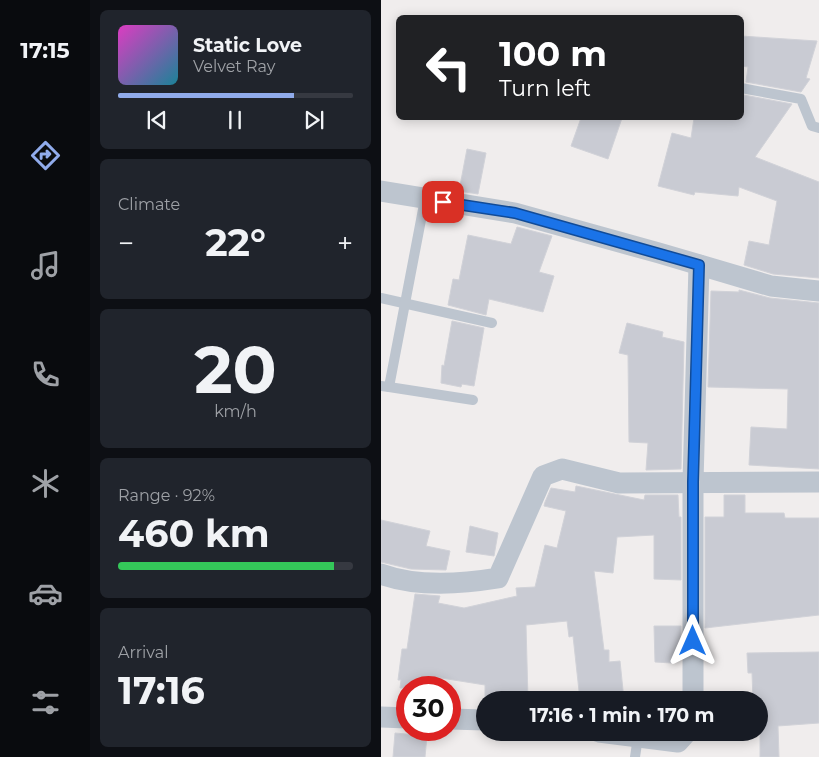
<!DOCTYPE html>
<meta charset="utf-8">
<style>
:root{--surface:#171b24;--page:#20242c;--text:#f1f3f6;--muted:#9ea1a6;--line:#363941;--accent:#90abeb}
body{margin:0;font-family:Montserrat,sans-serif;background:var(--page);color:var(--text);height:100vh;display:flex;flex-direction:column;font-size:19px;white-space:nowrap}
*{box-sizing:border-box;margin:0}
p{font-size:16px;color:var(--muted)}
.icon{flex:none;width:28px;height:28px;fill:none;stroke:currentColor;stroke-width:2;stroke-linecap:round;stroke-linejoin:round}
.map{position:relative;flex:1;overflow:hidden}
.sheet{display:flex;flex-direction:column;gap:10px;padding:10px;background:#0d0f14;width:291px}
.sheet>*{flex:none}
.guide{position:absolute;left:15px;top:15px;width:348px;height:105px;border-radius:8px;box-shadow:0 2px 12px #0003;background:#202124;color:#fff;overflow:hidden}
.speed{position:absolute;left:15px;top:676px;display:flex;gap:10px;font-size:25px;font-weight:700;text-align:center}
.speed>*{display:grid;place-content:center;width:65px;height:65px;border-radius:50%;background:var(--surface);box-shadow:0 2px 12px #0003;line-height:1}
.speed .limit{border:8px solid #d22;background:#fff;color:#111}
.pin{position:absolute;display:grid;place-items:center;width:42px;height:42px;color:#fff;margin:-21px;border-radius:10px;box-shadow:0 2px 8px #0006}
.me{position:absolute;width:55px;margin:-28px;rotate:0deg;stroke-linejoin:round;filter:drop-shadow(0 0 4px #0008)}
.turn{display:flex;align-items:center;gap:18px;height:105px;padding:0 20px;font-size:22px}
.turn .icon{width:65px;height:65px;stroke-width:2.5}
.turn b{display:block;font-size:35px;line-height:42px}
.big{font-size:38px;font-weight:700;line-height:1.1}
.sheet .widget{flex:1;display:flex;flex-direction:column;justify-content:center;gap:8px;min-width:0;padding:0 18px;border-radius:8px;background:var(--page)}
.sheet .dial{align-items:center;gap:0}
.dial b{font-size:65px;line-height:1}
.song{display:flex;align-items:center;gap:15px}
.cover{width:60px;height:60px;border-radius:8px;background:linear-gradient(135deg,hsl(310 70% 55%),hsl(190 70% 35%))}
.played{height:5px;border-radius:2px;background:linear-gradient(90deg,var(--accent) 75%,var(--line) 75%)}
.keys{display:flex;justify-content:space-around;direction:ltr}
.heat{display:flex;justify-content:space-between;align-items:center;font-size:28px;direction:ltr}
.charge{height:8px;border-radius:4px;background:linear-gradient(90deg,#34c759 92%,var(--line) 0)}
.trip{position:absolute;left:95px;top:691px;width:292px;height:50px;border-radius:25px;background:var(--surface);box-shadow:0 2px 12px #0003;font-weight:700;line-height:50px;text-align:center}
main{display:flex;flex:1;min-height:0}
.tab-bar{display:flex;flex-direction:column;width:90px;justify-content:space-around;align-items:center;background:#090b0e;color:var(--muted)}
.tab-bar .icon{width:35px;height:35px}
.tab-bar .current{color:var(--accent)}
.tab-bar b{font-size:22px;color:var(--text)}
.map>svg:first-child{display:block}
.building{fill:#c9cbd3;stroke:#d1d2d8}
.lines{fill:none;stroke-linecap:round;stroke-linejoin:round}
.lane{stroke:#bdc5cf;stroke-width:10}
.street{stroke:#bdc5cf;stroke-width:21}
.route-casing{stroke:#114b97;stroke-width:12}
.route{stroke:#1a73e8;stroke-width:9}
</style>
<main>
<nav class="tab-bar">
<b>17:15</b>
<svg class="icon current" aria-label="directions" viewBox="0 0 24 24"><path d="M12 3l9 9-9 9-9-9zM9 14v-3h6M13 9l2 2-2 2"/></svg>
<svg class="icon" aria-label="music" viewBox="0 0 24 24"><path d="M9 18V5l10-2v13"/><circle cx="6" cy="18" r="3"/><circle cx="16" cy="16" r="3"/></svg>
<svg class="icon" aria-label="phone" viewBox="0 0 24 24"><path d="M5 4h4l2 5-3 2q2 4 5 5l2-3 5 2v4C11 20 4 13 5 4z"/></svg>
<svg class="icon" aria-label="climate" viewBox="0 0 24 24"><path d="M12 3v18M4 7l16 10M4 17L20 7"/></svg>
<svg class="icon" aria-label="car" viewBox="0 0 24 24"><path d="M5 17H2v-5l4-1 3-4h7l3 4 3 1v5h-3M9 17h6M6 11h13"/><circle cx="7" cy="17" r="2"/><circle cx="17" cy="17" r="2"/></svg>
<svg class="icon" aria-label="filters" viewBox="0 0 24 24"><path d="M4 7h16M4 17h16"/><circle cx="9" cy="7" r="2"/><circle cx="15" cy="17" r="2"/></svg>
</nav>
<section class="sheet">
<div class="widget">
<div class="song"><i class="cover"></i><div><b>Static Love</b><p>Velvet Ray</p></div></div>
<div class="played"></div>
<div class="keys"><svg class="icon" aria-label="previous" viewBox="0 0 24 24"><path d="M18 5L8 12l10 7zM5 5v14"/></svg><svg class="icon" aria-label="pause" viewBox="0 0 24 24"><path d="M8 5v14M16 5v14"/></svg><svg class="icon" aria-label="next" viewBox="0 0 24 24"><path d="M6 5l10 7-10 7zM19 5v14"/></svg></div>
</div>
<div class="widget"><p>Climate</p>
<div class="heat"><a>−</a><b class="big">22°</b><a>+</a></div>
</div>
<div class="widget dial"><b>20</b><p>km/h</p></div>
<div class="widget"><p>Range · 92%</p><b class="big">460 km</b><div class="charge"></div></div>
<div class="widget"><p>Arrival</p><b class="big">17:16</b></div>
</section>
<div class="map">
<svg width="438" height="757" viewBox="0 0 438 757">
<rect width="100%" height="100%" fill="#f0eded"/>
<g class="building">
<path d="M360,36L436,41L425,78L429,79L420,92L365,82L367,67L360,66Z"/>
<path d="M363,95L411,104L374,157L438,182V278L392,274L363,265L368,241L388,245L396,201L358,187L357,196L314,192L313,195L277,186L291,133L310,138L313,118H360Z"/>
<path d="M200,118H241L227,159L190,146Z"/>
<path d="M86,149L105,153L97,194L78,191Z"/>
<path d="M136,227L171,236L158,272L173,276L162,312L108,299L105,315L67,305L72,279L78,280L87,235L130,244Z"/>
<path d="M358,290L389,298L438,303V469L368,465L370,427L406,429L407,389L327,387L330,291L358,292Z"/>
<path d="M71,321L103,328L93,386L81,384L80,387L60,383L61,365L63,366Z"/>
<path d="M246,323L282,332L281,337L303,342L300,469L265,470L267,443L248,442L247,355L238,353Z"/>
<path d="M195,486L263,500L264,495H297L298,517H300V580L273,579V535L236,537L232,573L213,571L223,650H228V662L239,661L243,700H199L192,636L188,637L186,621L145,625L147,700H104V685L54,677L52,688H19L20,680H17L21,649H26L34,594L59,596L57,603L83,608L136,596L135,588L154,587L164,545L176,548L185,511L163,506L164,502L170,488L194,492Z"/>
<path d="M343,495H364V513H403L404,518H438V615L324,628V517H343Z"/>
<path d="M0,520L49,531L45,546L69,551L65,570L30,569L0,562Z"/>
<path d="M89,526L117,533L113,556L85,552Z"/>
<path d="M273,626H300V660L293,661L291,663L274,662Z"/>
<path d="M438,652V723L397,726L398,757H379V700H372L371,673H367L366,653Z"/>
<path d="M14,733L46,736L44,757H12Z"/>
</g>
<g class="lines">
<g class="lane">
<path d="M360,88L420,99L431,126L438,128"/>
<path d="M0,298L111,323"/>
<path d="M0,386L8,387L44,199"/>
<path d="M8,387L92,400"/>
<path d="M254,757L257,737"/>
</g>
<g class="street">
<path d="M0,191L134,213L278,253L390,286L438,291"/>
<path d="M0,574C35,587 80,584 117,578L162,476L181,469L238,483L438,482"/>
<path d="M312,700V482L318,265"/>
<path d="M0,717L26,718"/>
<path d="M69,719L104,720"/>
<path d="M218,732L297,742L306,732"/>
</g>
</g>
<g class="lines">
<defs>
<path id="route" d="M62,202L134,213L318,265L312,482V641"/>
</defs>
<use href="#route" class="route-casing"/>
<use href="#route" class="route"/>
</g>
</svg>
<div class="speed"><div class="limit">30</div></div>
<div class="pin" style="left:62px;top:202px;background:#d93025"><svg class="icon" aria-label="arrive" viewBox="0 0 24 24"><path d="M6 21V4h12l-3 4 3 4H6"/></svg></div>
<svg class="me" style="left:312px;top:641px" viewBox="-20 -20 40 40"><path d="M0-17L14 15 0 8-14 15z" fill="#1a73e8" stroke="#fff" stroke-width="4"/></svg>
<div class="trip">17:16 · 1 min · 170 m</div>
<div class="guide">
<div class="turn"><svg class="icon" aria-label="left" viewBox="0 0 24 24"><path d="M17 20v-9H6M10 6l-5 5 5 5"/></svg><div><b>100 m</b>Turn left</div></div>
</div>
</div>
</main>
